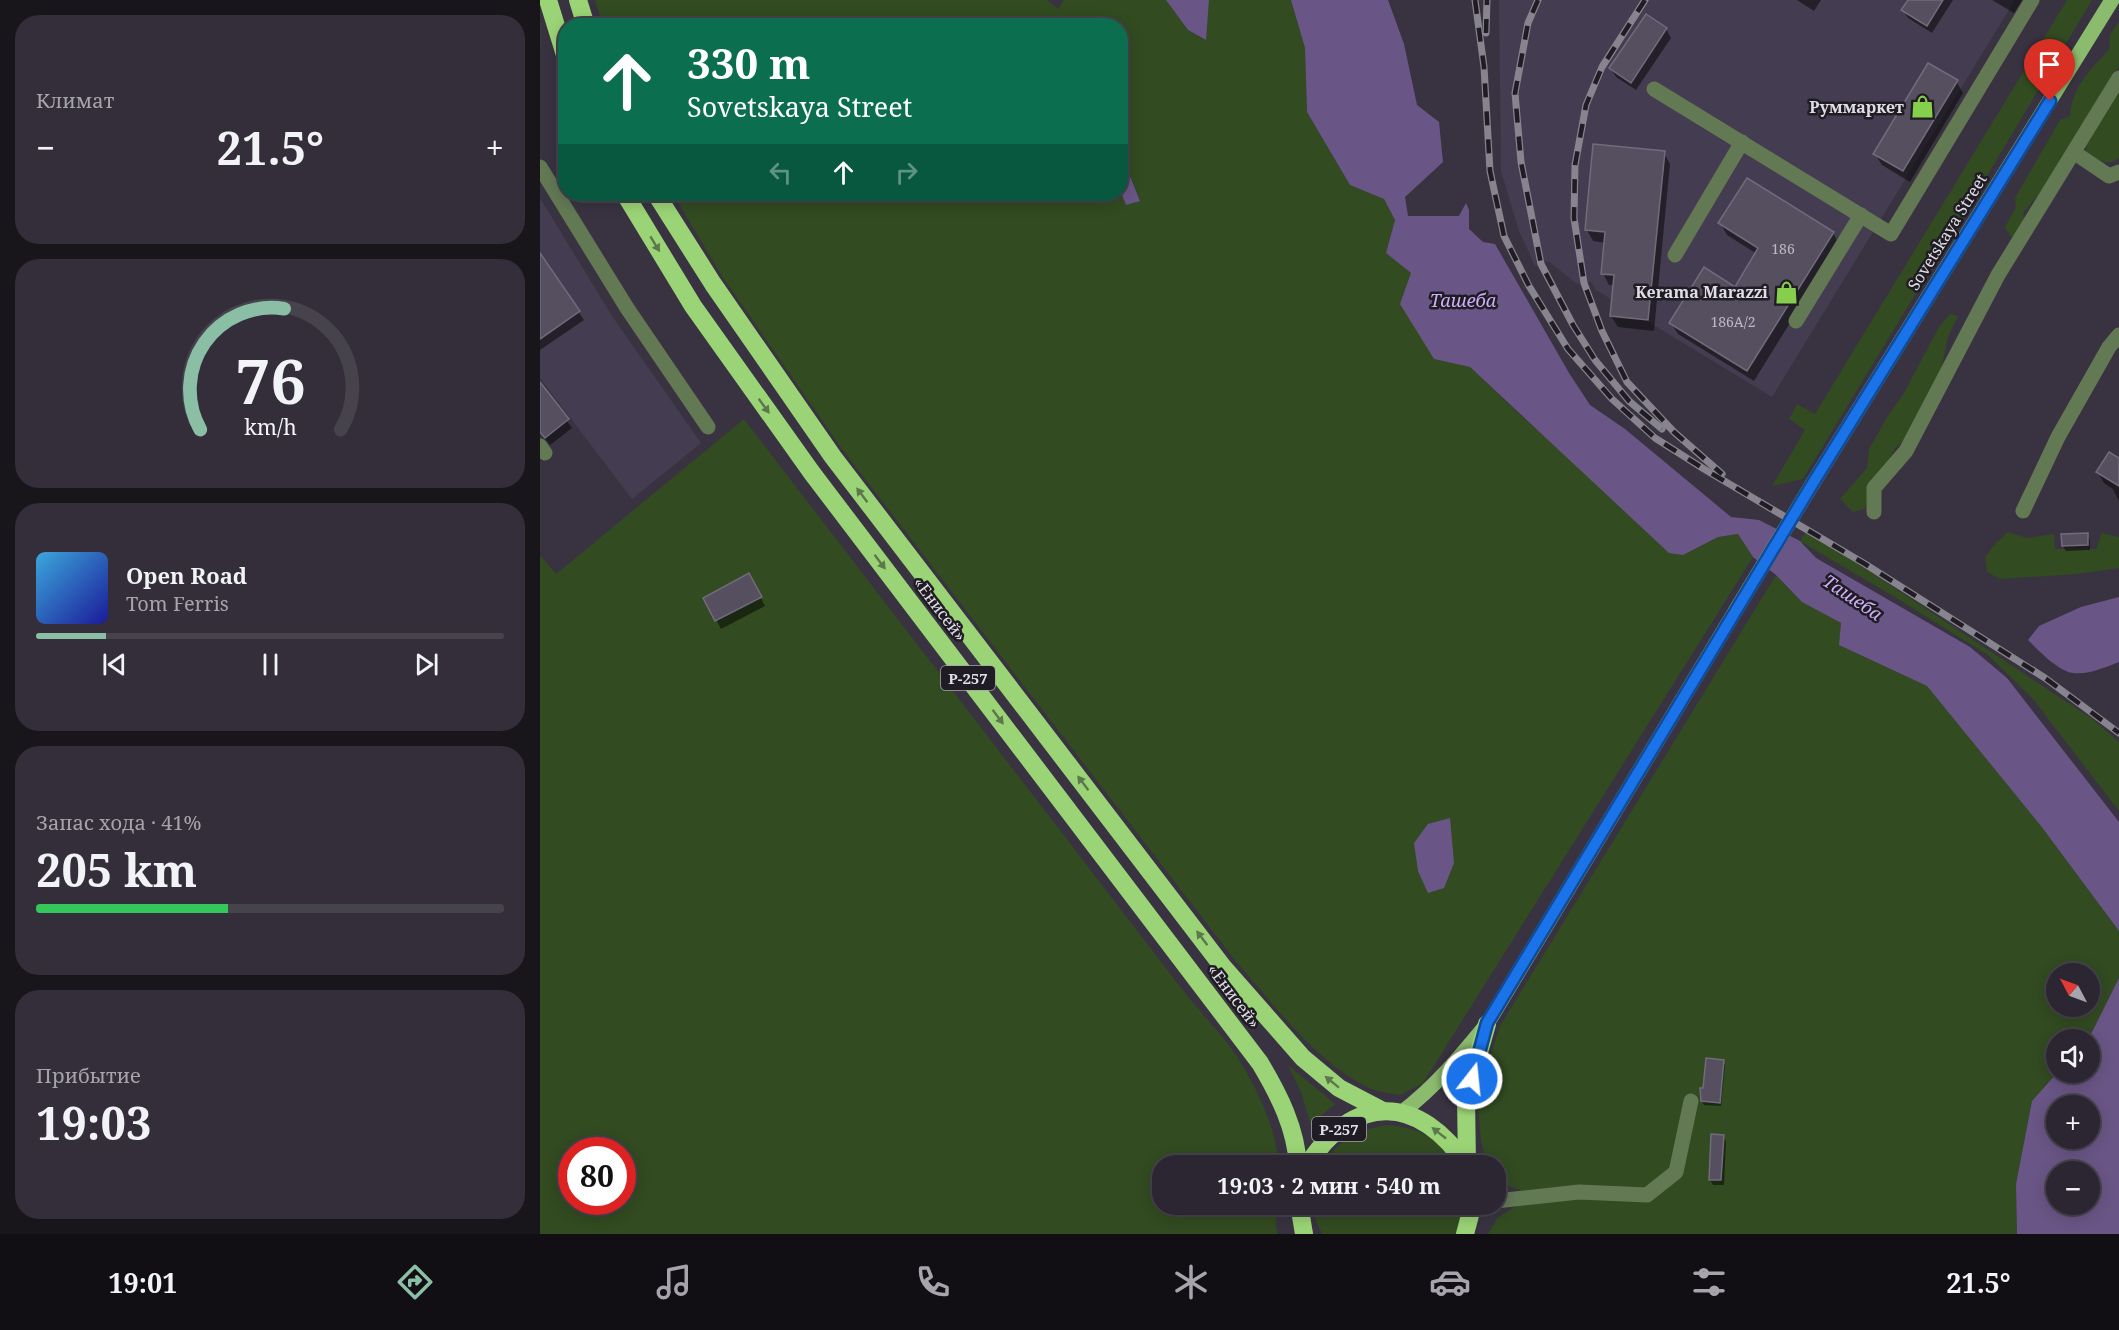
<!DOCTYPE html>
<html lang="ru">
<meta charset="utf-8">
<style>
:root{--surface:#2b2631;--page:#332e39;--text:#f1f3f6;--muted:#a6a5ab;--line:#47434d;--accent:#8abfa5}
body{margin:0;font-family:"Noto Serif",serif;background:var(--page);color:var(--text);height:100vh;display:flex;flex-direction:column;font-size:22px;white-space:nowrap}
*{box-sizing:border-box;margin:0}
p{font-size:20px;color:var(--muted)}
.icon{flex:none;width:33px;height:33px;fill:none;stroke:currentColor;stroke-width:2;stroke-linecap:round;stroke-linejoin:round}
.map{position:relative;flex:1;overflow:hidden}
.details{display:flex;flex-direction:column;gap:15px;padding:15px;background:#18151b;width:540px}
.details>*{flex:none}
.hud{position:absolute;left:18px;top:18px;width:570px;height:183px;border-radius:24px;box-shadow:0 3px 15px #0003,0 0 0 2px var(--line);background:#0b6e4f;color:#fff;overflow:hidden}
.needle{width:39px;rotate:311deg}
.buttons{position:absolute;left:1506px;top:963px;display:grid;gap:12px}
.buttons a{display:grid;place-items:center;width:54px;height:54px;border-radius:50%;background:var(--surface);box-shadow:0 3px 15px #0003,0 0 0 2px var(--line);font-size:30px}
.speed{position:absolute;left:18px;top:1137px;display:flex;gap:12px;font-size:30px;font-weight:700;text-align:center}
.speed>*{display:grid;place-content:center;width:78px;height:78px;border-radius:50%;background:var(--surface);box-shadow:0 3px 15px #0003,0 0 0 2px var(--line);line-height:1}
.speed .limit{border:9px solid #d22;background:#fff;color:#111}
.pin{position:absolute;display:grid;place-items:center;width:51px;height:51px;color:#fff;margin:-62px -26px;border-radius:50% 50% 50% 0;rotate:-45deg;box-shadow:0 0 6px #0007}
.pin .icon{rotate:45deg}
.me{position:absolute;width:66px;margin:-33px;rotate:16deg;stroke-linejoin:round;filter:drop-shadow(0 0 4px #0008)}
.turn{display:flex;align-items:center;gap:21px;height:126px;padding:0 30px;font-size:27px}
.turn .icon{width:78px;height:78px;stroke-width:2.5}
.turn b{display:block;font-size:42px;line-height:51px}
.lanes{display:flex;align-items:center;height:57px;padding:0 30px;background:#0003;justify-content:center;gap:30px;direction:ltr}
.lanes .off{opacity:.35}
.big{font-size:45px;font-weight:700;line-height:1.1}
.details .widget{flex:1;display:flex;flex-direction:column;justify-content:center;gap:9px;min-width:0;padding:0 21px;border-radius:24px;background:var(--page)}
.details .dial{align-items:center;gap:0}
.dial svg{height:156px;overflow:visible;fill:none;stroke:var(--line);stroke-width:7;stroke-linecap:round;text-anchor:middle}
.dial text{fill:var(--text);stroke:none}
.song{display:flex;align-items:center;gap:18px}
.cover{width:72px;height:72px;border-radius:9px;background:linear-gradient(135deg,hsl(200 70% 55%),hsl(240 70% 35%))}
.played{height:6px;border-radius:3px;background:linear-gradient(90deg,var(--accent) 15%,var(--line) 15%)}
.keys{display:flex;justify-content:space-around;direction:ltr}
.heat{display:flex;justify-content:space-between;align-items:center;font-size:33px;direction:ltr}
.charge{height:9px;border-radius:4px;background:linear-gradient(90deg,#34c759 41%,var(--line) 0)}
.trip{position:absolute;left:612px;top:1155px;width:354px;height:60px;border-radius:24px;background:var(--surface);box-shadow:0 3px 15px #0003,0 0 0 2px var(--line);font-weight:700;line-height:60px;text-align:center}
.tabs{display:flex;height:96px;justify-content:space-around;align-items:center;background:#110f14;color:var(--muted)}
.tabs .icon{width:42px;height:42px}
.tabs .current{color:var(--accent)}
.tabs b{font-size:27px;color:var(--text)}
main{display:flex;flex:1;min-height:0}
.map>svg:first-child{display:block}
.built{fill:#443c50}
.green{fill:#324b21;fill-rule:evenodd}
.water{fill:#6a5686;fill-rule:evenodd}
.shadow{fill:#0007}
.building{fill:#554f5f;stroke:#716b7b;stroke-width:1.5}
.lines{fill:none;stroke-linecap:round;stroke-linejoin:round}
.minor{stroke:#627954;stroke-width:15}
.major{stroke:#8bbb6d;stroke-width:15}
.highway{stroke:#9bd476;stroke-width:18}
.rail-casing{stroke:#88848f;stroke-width:7}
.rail{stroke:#1f1c23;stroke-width:4.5;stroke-dasharray:14;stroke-linecap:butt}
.major-bridge{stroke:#8bbb6d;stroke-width:15}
.oneway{fill:#5d784c}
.route-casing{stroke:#114b97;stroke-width:15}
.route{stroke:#1a73e8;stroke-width:10}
.labels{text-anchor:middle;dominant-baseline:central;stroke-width:5;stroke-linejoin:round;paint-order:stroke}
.number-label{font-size:14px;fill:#bdbac4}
.shield{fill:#1f1c23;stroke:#a6a3ac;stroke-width:1.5}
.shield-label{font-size:15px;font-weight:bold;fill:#e0dde6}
.poi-label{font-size:16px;font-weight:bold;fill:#e0dde6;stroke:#1f1c23;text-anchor:end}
.street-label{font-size:16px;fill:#e0dde6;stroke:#1f1c23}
.water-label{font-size:18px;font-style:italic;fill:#ceaff9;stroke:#1f1c23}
</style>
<main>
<section class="details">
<div class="widget"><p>Климат</p>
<div class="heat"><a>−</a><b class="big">21.5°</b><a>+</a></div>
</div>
<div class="widget dial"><svg viewBox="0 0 100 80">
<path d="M14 69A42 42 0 1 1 86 69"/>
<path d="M14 69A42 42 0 0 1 57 7" stroke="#8abfa5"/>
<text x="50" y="56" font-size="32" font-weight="700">76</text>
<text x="50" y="72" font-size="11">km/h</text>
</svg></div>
<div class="widget">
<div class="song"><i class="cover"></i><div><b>Open Road</b><p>Tom Ferris</p></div></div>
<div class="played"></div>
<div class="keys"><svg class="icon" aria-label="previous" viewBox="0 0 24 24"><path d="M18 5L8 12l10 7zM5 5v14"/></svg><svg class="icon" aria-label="pause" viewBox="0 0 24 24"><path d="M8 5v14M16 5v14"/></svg><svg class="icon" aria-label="next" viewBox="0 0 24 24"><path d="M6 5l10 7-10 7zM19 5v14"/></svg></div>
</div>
<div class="widget"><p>Запас хода · 41%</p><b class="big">205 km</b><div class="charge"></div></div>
<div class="widget"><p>Прибытие</p><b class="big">19:03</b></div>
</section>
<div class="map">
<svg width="1579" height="1234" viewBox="0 0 1579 1234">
<rect width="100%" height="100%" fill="#393341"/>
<g class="built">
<path d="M959,0H1475L1232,397L1056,290L1051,282L1037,284L1008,261L995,266L979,231L961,171Z"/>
<path d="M0,198L72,316L161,443L92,499L0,378Z"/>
</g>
<g class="green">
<path d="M55,0H507L518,9L524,0H626L648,30L665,40L669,0H751L765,48L767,112L810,185L844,199L855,220L846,253L871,273L894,359L930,367L989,423L1143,555L1178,537L1198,534L1213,557L883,1083L860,1095C850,1093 838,1092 829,1088C775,1062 733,1003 694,959L302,449L182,276L133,194L581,193L586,205L600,200L581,151L580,26H63Z"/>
<path d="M1527,0H1552L1432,201L1263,479L1232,486L1265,430L1249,419L1257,404L1275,414Z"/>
<path d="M1579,22V66L1513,177L1483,213L1485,223L1481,233L1471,237L1465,227L1476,207L1475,198L1520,120L1530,116C1532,88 1550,69 1569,50L1570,34Z"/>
<path d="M1579,88V158C1566,168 1557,159 1546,151L1548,137Z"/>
<path d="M1410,314L1418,316L1408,337L1398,384L1370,436L1355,448L1324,509L1313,512L1300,499L1327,468L1329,449L1349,414L1364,393L1399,327Z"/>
<path d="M204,419L645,993C662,1014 683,1035 698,1058C715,1085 739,1133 738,1165L622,1166V1204L737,1205L736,1226L738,1234H0V555L16,574ZM32,1150H82V1202H32Z"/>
<path d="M1267,530L1551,718L1579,742V811L1493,699L1448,655L1358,599L1260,541Z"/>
<path d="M1468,532L1487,538L1514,534L1515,549H1556L1562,533L1579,537V568L1537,574L1460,579L1447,572L1445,557L1454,545Z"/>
<path d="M1236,575L1262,602L1301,623L1299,645L1387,686L1501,826L1579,931V978L1551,1034L1547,1039L1516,1040L1517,1073L1492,1101L1476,1184L1477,1234H948L958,1217L995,1195L968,1186L956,1173V1166L947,1164L941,1141L937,1096L960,1026ZM1516,974H1550V1006H1516Z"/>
<path d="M748,1065L795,1104L778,1118L771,1126L761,1092Z"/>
<path d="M848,1125C884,1129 895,1137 916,1166H782C797,1140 820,1129 848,1125Z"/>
<path d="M774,1205H924L922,1218L916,1234H782L776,1221Z"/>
</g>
<g class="water">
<path d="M626,0H669L666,40L648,30Z"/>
<path d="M751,0H848L864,44L877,105L899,122L903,162L865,197L868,216H919L926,203L929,210V229L943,242L955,244L1029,373L1050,405L1085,429L1191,517L1219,520L1260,541L1276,558L1430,647L1467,678L1579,822V931L1501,826L1387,686L1299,645L1301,623L1262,602L1236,575L1213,557L1198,534L1178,537L1143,555L1129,553L930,367L894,359L860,304L871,273L846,253L855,220L844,199L810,185L767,112L765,48Z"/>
<path d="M580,151L600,201L586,205L581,193Z"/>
<path d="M1579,597V662C1566,667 1548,675 1533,673C1518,671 1499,651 1488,640L1499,626L1541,607Z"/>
<path d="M910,818L914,863L904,888L888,893L878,871L874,843L888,824Z"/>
<path d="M1579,978V1234H1477L1476,1184L1492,1101L1517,1073L1550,1072V1040L1547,1039L1551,1034ZM1516,1106H1550V1138H1516ZM1516,1172H1550V1204H1516Z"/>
</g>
<g class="shadow">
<path d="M1257,0H1281L1274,11Z"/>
<path d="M1369,0H1413L1392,33L1368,18L1363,10Z"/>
<path d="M1452,0H1482L1474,13Z"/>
<path d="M1126,29L1131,38L1096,90L1076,77L1071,69Z"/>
<path d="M1416,81L1423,93L1370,182L1342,165L1335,154Z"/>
<path d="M1124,153L1130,164L1114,331L1078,327L1071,316L1074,285H1069L1063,273L1066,243L1053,241L1047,230Z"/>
<path d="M1180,223L1293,233L1299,244L1214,381L1138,334L1131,323L1195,289L1217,254L1187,235Z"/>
<path d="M0,255L44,320L0,350Z"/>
<path d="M0,384L32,428L10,445L0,432Z"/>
<path d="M1579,460V501L1573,489L1564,483L1558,472Z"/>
<path d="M1547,535L1550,540V550L1526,551L1523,546Z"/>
<path d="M209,575L225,606L181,629L165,598Z"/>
<path d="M1183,1062L1185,1065L1181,1106L1164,1105L1162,1101Z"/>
<path d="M1183,1136L1186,1141L1184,1185H1173L1170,1180Z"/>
</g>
<g class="building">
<path d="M1368,0H1403L1387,26L1361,10Z"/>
<path d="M1106,14L1127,28L1091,83L1069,68Z"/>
<path d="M1388,63L1418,80L1363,171L1333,154Z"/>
<path d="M1053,144L1125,151L1108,320L1070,316L1074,275L1061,274L1065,232L1045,230Z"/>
<path d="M1207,178L1294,232L1207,371L1129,323L1164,267L1195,287L1218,248L1178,223Z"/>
<path d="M0,253L40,311L0,339Z"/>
<path d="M0,382L29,419L5,438L0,432Z"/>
<path d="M1569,452L1579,458V486L1556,472Z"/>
<path d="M1548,533V545L1522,546L1521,534Z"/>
<path d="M209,573L222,597L175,621L163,598Z"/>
<path d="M1166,1058L1184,1060L1180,1103L1161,1101L1160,1088H1163Z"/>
<path d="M1171,1134L1184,1135L1181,1180H1169Z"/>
</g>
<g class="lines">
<g class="minor">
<path d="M1114,89L1351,234L1492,0"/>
<path d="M1535,153L1569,176L1579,172"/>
<path d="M0,167L87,308L168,427"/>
<path d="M1135,255L1202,142"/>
<path d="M1256,321L1321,215"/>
<path d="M0,446L5,453"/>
<path d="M1483,511L1518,437L1569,347L1579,335"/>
<path d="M1334,512V488L1366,451L1458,275L1579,78"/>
<path d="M956,1201L1039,1192L1107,1195L1136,1172L1151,1101"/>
</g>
<g class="major">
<path d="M1273,483L1572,0"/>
<path d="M861,1113C895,1087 920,1057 947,1024L1196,610"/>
</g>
<g class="highway">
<path d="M8,0L26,58"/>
<path d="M38,0L46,26"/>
<path d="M85,194L153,306L272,473L720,1063C739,1095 756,1128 758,1166"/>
<path d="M116,194L173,284L293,457L683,967L763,1058L799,1088L843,1111"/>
<path d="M927,1164L926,1098L947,1024"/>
<path d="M767,1166C813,1092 880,1094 927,1166"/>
<path d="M759,1204L764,1234"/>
<path d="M925,1234L933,1204"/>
</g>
<defs>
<g id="rail">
<path d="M935,0L944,67L950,171L964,236L989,286L1028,349L1072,399L1115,438L1164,469L1325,564L1505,678L1579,733"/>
<path d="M998,0L988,23L975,93L981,162L1001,264L1033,325L1055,360L1089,401L1122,429"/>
<path d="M1105,0L1062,67L1046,105L1035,165L1034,218L1044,283L1062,331L1087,382L1134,432L1182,474"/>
<path d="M946,33L947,0"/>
</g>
</defs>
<use href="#rail" class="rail-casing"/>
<use href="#rail" class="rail"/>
<path class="major-bridge" d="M1196,610L1273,483"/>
</g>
<defs><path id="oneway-solid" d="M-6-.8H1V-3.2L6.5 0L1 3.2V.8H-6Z" transform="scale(1.5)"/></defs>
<g class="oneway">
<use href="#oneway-solid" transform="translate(115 244) rotate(59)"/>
<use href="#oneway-solid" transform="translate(224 406) rotate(54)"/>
<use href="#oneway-solid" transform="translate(322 495) rotate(-127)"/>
<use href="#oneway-solid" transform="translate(340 562) rotate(53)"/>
<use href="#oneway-solid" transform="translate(458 717) rotate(53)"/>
<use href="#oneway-solid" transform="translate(543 783) rotate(-127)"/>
<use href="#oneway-solid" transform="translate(662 938) rotate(-127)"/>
<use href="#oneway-solid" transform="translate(792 1082) rotate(-141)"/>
<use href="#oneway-solid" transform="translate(899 1133) rotate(-142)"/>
</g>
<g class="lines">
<defs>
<path id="route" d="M932,1079L947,1023L1273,483L1510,101"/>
</defs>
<use href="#route" class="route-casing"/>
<use href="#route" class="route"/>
</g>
<defs>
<symbol id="shop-bare" viewBox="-9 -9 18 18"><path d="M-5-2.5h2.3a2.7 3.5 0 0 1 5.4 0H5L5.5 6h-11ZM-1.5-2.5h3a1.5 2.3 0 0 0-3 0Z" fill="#85cf4c" stroke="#1f1c23" stroke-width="2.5" paint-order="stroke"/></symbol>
</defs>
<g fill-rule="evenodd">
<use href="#shop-bare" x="1366" y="90" width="33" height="33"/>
<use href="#shop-bare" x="1230" y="276" width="33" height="33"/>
</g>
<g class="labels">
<g class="number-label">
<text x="1243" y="248">186</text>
<text x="1193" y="321">186А/2</text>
</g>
<g class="shield">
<rect x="401" y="666" width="54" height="24" rx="4.5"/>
<rect x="772" y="1117" width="54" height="24" rx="4.5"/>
</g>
<g class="shield-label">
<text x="428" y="678">Р-257</text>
<text x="799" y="1129">Р-257</text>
</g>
<g class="poi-label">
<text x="1364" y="107">Руммаркет</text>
<text x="1228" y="292">Kerama Marazzi</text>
</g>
<g class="street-label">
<text transform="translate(1407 232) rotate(-58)">Sovetskaya Street</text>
<text transform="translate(400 609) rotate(53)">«Енисей»</text>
<text transform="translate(694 996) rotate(53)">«Енисей»</text>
</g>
<g class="water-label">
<text x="923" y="300">Ташеба</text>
<text transform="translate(1313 597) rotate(34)">Ташеба</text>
</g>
</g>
</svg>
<div class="buttons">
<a><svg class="needle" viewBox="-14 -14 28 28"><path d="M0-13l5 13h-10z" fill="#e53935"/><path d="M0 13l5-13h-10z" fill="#a6a5ab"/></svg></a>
<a><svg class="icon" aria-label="sound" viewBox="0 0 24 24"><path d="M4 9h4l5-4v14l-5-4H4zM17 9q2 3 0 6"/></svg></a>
<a>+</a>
<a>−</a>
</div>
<div class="speed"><div class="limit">80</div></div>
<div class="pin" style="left:1510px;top:101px;background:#d93025"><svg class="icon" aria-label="arrive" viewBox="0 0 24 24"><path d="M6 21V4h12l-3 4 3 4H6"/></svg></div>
<svg class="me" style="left:932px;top:1079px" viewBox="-20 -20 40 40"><circle r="17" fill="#1a73e8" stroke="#fff" stroke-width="3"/><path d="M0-11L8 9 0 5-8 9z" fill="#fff"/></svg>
<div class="trip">19:03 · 2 мин · 540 m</div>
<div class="hud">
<div class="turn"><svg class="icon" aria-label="ahead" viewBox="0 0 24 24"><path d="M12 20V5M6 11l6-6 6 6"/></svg><div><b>330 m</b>Sovetskaya Street</div></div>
<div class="lanes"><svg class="icon off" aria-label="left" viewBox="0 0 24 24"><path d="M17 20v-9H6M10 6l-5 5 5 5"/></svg><svg class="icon" aria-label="ahead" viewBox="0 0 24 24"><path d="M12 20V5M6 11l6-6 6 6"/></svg><svg class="icon off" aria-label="right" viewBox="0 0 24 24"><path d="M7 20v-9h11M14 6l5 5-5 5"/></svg></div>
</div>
</div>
</main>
<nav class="tabs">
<b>19:01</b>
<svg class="icon current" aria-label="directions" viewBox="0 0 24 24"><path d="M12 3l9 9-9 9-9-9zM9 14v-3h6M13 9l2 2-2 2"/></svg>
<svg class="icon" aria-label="music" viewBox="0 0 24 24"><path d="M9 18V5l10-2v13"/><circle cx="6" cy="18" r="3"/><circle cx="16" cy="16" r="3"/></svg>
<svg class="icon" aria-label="phone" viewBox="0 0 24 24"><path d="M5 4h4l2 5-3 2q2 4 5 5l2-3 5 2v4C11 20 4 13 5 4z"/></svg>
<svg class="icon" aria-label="climate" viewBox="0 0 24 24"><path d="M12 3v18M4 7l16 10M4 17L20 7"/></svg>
<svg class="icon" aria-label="car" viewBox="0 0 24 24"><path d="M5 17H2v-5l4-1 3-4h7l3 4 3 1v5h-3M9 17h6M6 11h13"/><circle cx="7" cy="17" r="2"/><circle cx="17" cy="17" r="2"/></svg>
<svg class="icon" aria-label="filters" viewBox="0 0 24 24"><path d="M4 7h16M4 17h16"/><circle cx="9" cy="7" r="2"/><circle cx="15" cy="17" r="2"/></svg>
<b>21.5°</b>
</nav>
